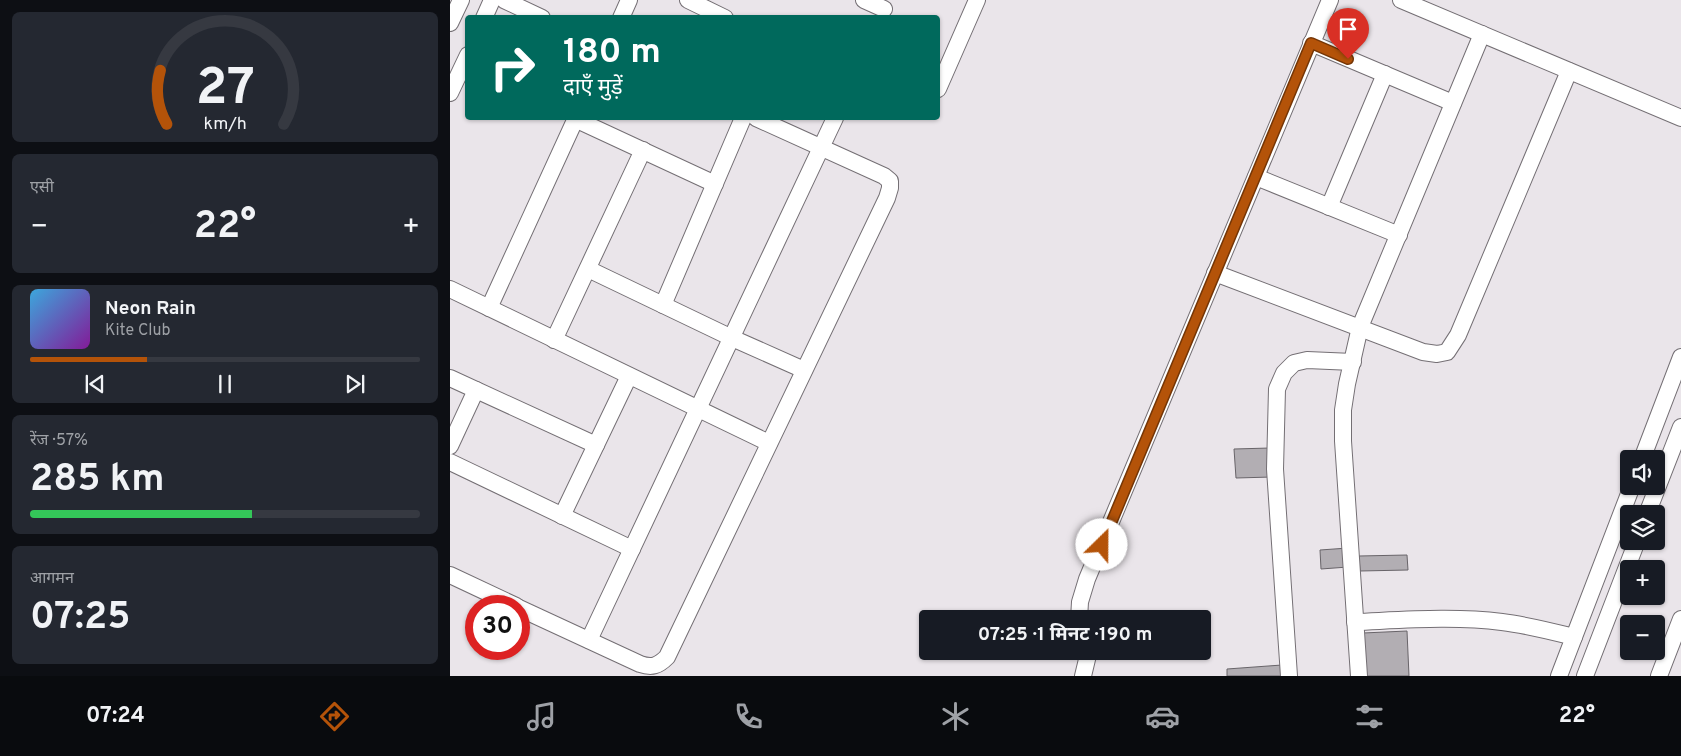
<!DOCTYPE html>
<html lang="hi">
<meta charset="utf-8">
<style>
:root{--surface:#171b24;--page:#242831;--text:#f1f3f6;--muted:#9ea1a6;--line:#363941;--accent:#b45309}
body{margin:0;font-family:Overpass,"Noto Sans Devanagari",sans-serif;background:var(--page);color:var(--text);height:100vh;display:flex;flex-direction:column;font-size:19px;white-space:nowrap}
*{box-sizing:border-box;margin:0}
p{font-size:16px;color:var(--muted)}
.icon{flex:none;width:28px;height:28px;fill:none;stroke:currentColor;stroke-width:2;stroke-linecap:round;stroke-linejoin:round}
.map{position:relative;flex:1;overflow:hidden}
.details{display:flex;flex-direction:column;gap:12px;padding:12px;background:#0d0f14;width:450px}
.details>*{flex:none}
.top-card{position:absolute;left:15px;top:15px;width:475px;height:105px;border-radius:5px;box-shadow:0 1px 4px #0004;background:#00695c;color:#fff;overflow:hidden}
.fabs{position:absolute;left:1170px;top:450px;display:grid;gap:10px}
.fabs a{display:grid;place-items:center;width:45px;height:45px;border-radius:5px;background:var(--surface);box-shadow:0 1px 4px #0004;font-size:25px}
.speed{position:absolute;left:15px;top:595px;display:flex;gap:10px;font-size:25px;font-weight:700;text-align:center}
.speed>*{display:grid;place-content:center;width:65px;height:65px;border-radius:50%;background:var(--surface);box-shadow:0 1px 4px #0004;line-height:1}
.speed .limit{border:8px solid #d22;background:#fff;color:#111}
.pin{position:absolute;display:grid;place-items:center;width:42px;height:42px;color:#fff;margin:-51px -21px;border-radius:50% 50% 50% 0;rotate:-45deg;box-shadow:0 0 5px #0007}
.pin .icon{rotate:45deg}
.me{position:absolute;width:55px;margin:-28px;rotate:23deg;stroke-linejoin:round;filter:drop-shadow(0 0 4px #0008)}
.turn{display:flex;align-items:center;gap:18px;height:105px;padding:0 15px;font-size:22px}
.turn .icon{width:65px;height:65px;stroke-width:2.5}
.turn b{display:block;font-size:35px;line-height:42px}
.big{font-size:38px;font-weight:700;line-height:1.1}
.details .tile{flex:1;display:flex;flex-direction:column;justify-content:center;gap:8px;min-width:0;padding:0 18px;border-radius:8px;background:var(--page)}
.details .dial{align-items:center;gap:0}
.dial svg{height:130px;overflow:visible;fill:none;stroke:var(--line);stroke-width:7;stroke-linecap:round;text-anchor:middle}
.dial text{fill:var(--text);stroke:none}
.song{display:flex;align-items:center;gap:15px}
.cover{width:60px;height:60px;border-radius:8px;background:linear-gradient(135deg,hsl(200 70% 55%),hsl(290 70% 35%))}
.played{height:5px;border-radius:2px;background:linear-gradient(90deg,var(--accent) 30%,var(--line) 30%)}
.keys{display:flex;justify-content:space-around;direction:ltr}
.heat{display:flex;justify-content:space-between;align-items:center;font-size:28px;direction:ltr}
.charge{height:8px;border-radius:4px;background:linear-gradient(90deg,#34c759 57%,var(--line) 0)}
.trip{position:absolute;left:469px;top:610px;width:292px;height:50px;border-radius:5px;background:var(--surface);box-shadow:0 1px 4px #0004;font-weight:700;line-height:50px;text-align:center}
.tabs{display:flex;height:80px;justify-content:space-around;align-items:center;background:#090b0e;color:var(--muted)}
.tabs .icon{width:35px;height:35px}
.tabs .active{color:var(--accent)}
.tabs b{font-size:22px;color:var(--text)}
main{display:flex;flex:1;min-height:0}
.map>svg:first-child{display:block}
.building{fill:#b2aeb3;stroke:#686469}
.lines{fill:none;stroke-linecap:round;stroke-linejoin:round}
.street-casing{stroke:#746f74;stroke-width:18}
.street{stroke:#fff;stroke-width:16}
.route-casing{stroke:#753606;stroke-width:12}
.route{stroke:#b45309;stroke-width:9}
</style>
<main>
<section class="details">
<div class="tile dial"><svg viewBox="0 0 100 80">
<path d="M14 69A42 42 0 1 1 86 69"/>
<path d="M14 69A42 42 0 0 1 10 36" stroke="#b45309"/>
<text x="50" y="56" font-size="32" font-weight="700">27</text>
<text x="50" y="72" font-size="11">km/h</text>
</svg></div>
<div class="tile"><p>एसी</p>
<div class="heat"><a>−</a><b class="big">22°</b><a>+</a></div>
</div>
<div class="tile">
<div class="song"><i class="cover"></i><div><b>Neon Rain</b><p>Kite Club</p></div></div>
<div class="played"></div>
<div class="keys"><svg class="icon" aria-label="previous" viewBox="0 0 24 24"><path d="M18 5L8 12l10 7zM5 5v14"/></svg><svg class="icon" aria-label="pause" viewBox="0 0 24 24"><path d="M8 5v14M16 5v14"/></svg><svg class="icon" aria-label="next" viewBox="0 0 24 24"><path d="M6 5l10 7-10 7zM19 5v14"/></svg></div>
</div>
<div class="tile"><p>रेंज · 57%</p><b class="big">285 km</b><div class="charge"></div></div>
<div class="tile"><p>आगमन</p><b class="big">07:25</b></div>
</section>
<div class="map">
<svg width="1231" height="676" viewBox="0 0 1231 676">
<rect width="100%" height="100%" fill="#eae5ea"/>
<g class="building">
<path d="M820,448L822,477L786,478L784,449Z"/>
<path d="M898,548V567L871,569L870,550Z"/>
<path d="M957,555L958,570L910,571L909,556Z"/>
<path d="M957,631L959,676H915L913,633Z"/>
<path d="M832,665L833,676H777V669Z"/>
</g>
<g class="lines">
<defs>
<g id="street">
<path d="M54,0L92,18"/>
<path d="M238,0L275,18"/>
<path d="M414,0L434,9"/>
<path d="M951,0L1231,118"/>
<path d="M34,18L42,0"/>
<path d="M171,18L179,0"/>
<path d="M0,23L11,0"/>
<path d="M861,43L1003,103"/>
<path d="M488,89L527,0"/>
<path d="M0,93L18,55"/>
<path d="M125,119L265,184"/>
<path d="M806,177L949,235"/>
<path d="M879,207L935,74"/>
<path d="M138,269L282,338L354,370"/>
<path d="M765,273L973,352L987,354L997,352L1008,335L1119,71"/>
<path d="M0,289L319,443"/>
<path d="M213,305L293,118"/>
<path d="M39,308L126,118"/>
<path d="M104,340L193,150"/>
<path d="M0,378L146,445"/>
<path d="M0,446L26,390"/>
<path d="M1192,459L1231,357"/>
<path d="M0,462L182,549"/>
<path d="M1197,514L1231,427"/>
<path d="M112,516L179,376"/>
<path d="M0,575L66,606"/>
<path d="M69,608L190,664C202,668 208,666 217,657L437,198L440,188V181L434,176L306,118"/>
<path d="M629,619L630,602L637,579L880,0"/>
<path d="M905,622C954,620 1004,616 1052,622C1077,625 1100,631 1124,637"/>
<path d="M139,640L385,118"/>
<path d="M633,676L639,651"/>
<path d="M839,676L825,469L827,389L834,373L844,363L857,360L903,362"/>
<path d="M909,676L893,441V410L897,384L910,327L1032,34"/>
<path d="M1109,676L1182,486"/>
<path d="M1135,676L1187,541"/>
<path d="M1209,676L1231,619"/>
</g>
</defs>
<use href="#street" class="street-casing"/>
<use href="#street" class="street"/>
</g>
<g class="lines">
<defs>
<path id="route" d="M652,545L861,43L898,59"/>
</defs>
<use href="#route" class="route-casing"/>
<use href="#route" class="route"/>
</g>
</svg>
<div class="fabs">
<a><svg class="icon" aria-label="sound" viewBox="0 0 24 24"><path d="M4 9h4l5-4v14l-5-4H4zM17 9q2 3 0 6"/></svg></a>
<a><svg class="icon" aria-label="layers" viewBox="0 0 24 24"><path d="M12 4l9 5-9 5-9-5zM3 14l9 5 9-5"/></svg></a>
<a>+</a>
<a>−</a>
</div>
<div class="speed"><div class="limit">30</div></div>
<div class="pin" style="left:898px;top:59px;background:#d93025"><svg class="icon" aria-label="arrive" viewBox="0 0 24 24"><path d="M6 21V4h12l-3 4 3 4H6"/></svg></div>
<svg class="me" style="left:652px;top:545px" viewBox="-20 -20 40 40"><circle r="19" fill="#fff"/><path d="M0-13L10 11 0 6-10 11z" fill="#b45309"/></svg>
<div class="trip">07:25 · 1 मिनट · 190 m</div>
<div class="top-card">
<div class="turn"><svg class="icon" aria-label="right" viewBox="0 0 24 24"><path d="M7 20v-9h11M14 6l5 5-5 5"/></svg><div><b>180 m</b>दाएँ मुड़ें</div></div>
</div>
</div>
</main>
<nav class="tabs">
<b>07:24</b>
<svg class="icon active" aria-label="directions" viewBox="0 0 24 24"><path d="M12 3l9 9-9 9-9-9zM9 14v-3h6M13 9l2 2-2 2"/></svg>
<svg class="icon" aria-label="music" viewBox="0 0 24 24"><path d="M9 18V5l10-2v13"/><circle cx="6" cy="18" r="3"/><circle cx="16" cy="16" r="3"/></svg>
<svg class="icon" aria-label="phone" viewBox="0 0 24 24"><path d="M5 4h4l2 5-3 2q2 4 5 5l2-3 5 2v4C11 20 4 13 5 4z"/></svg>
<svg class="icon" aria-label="climate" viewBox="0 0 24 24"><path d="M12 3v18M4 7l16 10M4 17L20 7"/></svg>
<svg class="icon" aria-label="car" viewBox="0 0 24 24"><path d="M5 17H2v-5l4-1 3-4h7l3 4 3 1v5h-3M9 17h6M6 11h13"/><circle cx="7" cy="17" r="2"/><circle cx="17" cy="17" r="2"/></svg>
<svg class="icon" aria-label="filters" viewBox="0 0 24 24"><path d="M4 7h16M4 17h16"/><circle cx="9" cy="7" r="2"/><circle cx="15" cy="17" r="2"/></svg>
<b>22°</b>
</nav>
